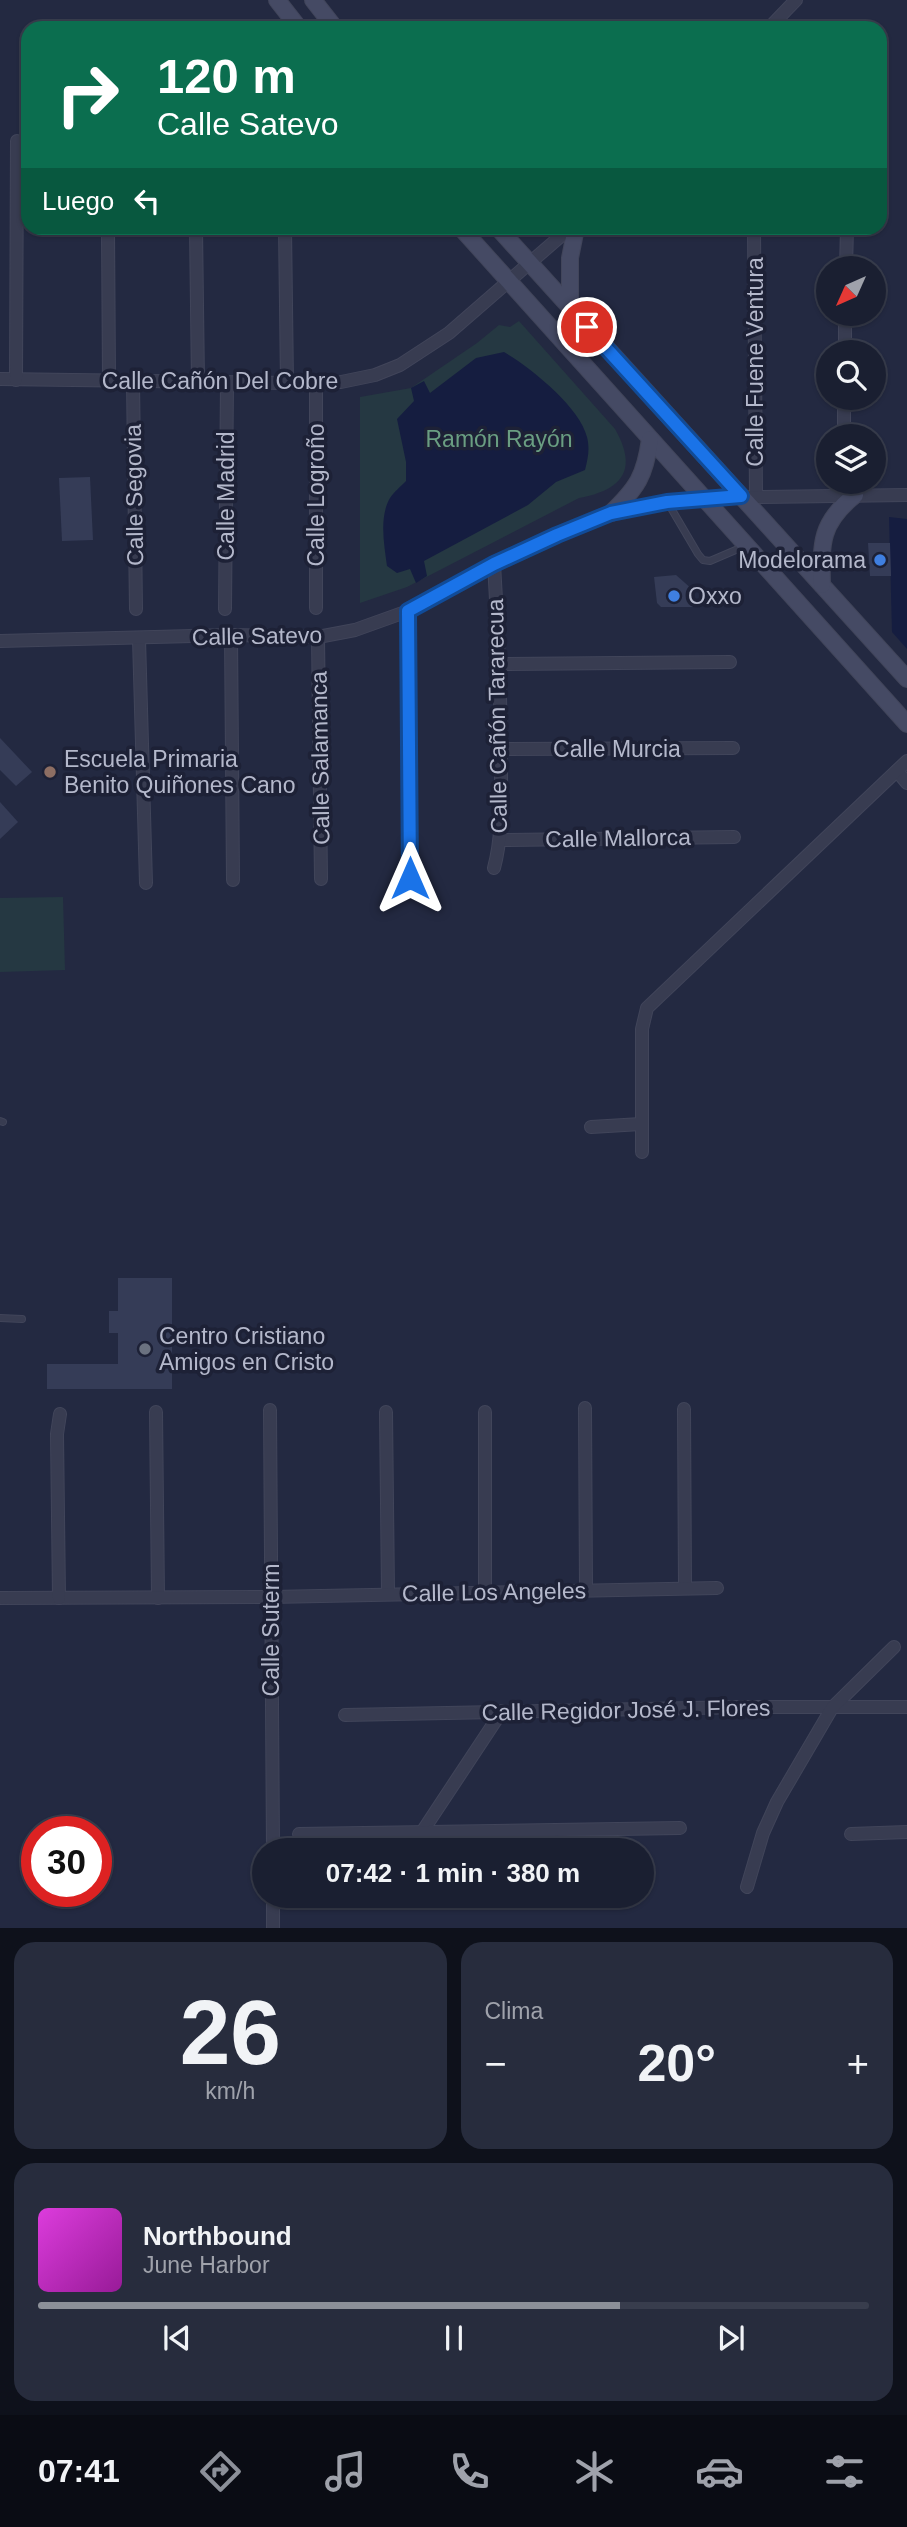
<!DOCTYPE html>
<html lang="es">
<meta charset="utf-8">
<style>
:root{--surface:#1a1f31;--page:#272c3d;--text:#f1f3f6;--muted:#9fa2ab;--line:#383d4d;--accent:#8c9099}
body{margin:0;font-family:Helvetica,sans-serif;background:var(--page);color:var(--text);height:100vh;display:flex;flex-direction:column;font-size:26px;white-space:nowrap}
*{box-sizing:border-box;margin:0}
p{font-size:23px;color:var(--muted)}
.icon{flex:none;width:38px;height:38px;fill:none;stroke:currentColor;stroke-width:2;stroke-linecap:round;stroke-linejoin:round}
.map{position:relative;height:1928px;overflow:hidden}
.details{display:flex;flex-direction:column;gap:14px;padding:14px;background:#0e111b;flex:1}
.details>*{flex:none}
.hud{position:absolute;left:21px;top:21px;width:866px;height:214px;border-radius:21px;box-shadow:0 2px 5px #0004,0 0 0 2px var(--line);background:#0b6e4f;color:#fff;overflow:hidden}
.needle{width:46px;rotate:225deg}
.tools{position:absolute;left:816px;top:256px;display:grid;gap:14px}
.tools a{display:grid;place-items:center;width:70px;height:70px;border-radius:50%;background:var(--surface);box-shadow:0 2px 5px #0004,0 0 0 2px var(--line);font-size:35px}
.speed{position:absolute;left:21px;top:1816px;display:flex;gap:14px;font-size:35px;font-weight:700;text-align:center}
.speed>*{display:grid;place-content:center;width:91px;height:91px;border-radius:50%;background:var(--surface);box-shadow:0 2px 5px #0004,0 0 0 2px var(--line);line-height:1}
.speed .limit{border:10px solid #d22;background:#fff;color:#111}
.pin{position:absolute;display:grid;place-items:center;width:60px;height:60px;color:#fff;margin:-30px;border:4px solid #fff;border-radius:50%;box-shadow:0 2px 7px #0007}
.me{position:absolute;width:77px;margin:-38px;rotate:0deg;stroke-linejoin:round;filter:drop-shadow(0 0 5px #0008)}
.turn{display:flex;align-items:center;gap:24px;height:147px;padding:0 21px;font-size:32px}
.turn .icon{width:91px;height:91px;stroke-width:2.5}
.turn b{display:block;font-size:49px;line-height:60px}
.then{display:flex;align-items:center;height:66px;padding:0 21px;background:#0003;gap:14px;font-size:26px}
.big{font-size:52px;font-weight:700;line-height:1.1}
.details .tile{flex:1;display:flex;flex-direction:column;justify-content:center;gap:10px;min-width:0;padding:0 24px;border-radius:21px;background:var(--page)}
.details .dial{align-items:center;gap:0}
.dial b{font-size:91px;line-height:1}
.song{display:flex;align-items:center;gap:21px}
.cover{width:84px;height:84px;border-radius:10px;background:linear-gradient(135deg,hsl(300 70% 55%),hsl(300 70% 35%))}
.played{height:7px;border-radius:4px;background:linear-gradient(90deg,var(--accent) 70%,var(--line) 70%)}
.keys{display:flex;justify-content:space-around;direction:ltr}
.heat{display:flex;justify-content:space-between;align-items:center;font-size:38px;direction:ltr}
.details .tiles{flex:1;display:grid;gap:14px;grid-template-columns:1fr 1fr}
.tile:last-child{grid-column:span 2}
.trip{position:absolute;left:252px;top:1838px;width:402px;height:70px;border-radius:35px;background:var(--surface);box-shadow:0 2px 5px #0004,0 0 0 2px var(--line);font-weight:700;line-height:70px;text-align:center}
.dock{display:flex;height:112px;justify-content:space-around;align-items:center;background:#0a0c14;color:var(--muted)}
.dock .icon{width:49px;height:49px}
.dock .active{color:var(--accent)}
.dock b{font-size:32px;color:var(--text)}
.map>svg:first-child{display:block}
.green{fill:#253842}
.water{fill:#151d40}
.building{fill:#353c57}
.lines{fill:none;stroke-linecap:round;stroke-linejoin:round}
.lane-casing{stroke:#41455a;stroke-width:8}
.street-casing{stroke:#41455a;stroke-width:14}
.secondary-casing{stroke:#41455a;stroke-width:18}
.lane{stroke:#383c51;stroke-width:6}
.street{stroke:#383c51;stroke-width:12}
.secondary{stroke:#454a64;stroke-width:16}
.route-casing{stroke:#114b97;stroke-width:18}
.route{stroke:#1a73e8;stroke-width:12}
.shop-dot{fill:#3f7fe0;stroke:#1d2136;stroke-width:2.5}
.education-dot{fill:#8d6e63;stroke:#1d2136;stroke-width:2.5}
.worship-dot{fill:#6b7280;stroke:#1d2136;stroke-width:2.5}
.labels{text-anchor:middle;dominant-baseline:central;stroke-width:7;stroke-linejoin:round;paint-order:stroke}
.street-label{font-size:23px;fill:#b4b8cb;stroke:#1d2136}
.park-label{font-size:23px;fill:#6a9e82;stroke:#1d2136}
.poi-label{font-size:23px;fill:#b4b8cb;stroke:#1d2136;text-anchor:start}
</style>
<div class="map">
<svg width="907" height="1929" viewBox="0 0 907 1929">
<rect width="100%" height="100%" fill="#232941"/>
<g class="green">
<path d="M519,321L615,429C639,471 621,490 579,498L407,587L360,603V397L411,388L477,343L499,325L510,327Z"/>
<path d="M63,897L65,970L0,972V898Z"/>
</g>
<g class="water">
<path d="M504,352C530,367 580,407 587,437C590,449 588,458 585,470L556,482L528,505L424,561L427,576L416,583L410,569L397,573L387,566C384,544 379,517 390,498C394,492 401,486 406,481V462L397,419L414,401L411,388L424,381L430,393L476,358Z"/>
<path d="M889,517L907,519V649L892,632Z"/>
</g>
<g class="building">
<path d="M90,477L93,540L62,541L59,478Z"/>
<path d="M868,543H890L891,576H870Z"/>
<path d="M676,575L693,590V607H661L657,603L654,577Z"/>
<path d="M0,738L32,772L16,786L0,770Z"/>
<path d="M0,802L18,822L0,839Z"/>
<path d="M118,1278H172V1389H47V1364H118V1333H109V1311H118Z"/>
</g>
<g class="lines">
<defs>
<g id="lane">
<path d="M668,503L698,554L703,560L710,561L745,546"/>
<path d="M0,1121L3,1122"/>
<path d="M0,1318L22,1319"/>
</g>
<g id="street">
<path d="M769,28L796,0"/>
<path d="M108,228L109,381"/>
<path d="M196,228L198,383"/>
<path d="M285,228L287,383"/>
<path d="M754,228L756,496"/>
<path d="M846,268L847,228"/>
<path d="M845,352V313"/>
<path d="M0,379L287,383L341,382L375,375L400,365L449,333L570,228"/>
<path d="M16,380L17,141"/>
<path d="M133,382L136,609"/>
<path d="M844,436V397"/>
<path d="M843,496V481"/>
<path d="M316,608V382"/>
<path d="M225,609L227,383"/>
<path d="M408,611L410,879"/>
<path d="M231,635L233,880"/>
<path d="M318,637L321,879"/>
<path d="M139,639L146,883"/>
<path d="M0,641L231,635L318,637L355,630L408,611L494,564L557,535L611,513L645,505L702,498L907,495"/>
<path d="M500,664L730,662"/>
<path d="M501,749L733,748"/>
<path d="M897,771L907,783"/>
<path d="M501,840L734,837"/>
<path d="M494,868C503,834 501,800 501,765C501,698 498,631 494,564"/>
<path d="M591,1127L641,1124"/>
<path d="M642,1152V1029L647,1008L907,761"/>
<path d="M585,1408L586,1590"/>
<path d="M684,1409L685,1587"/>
<path d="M270,1410L273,1850"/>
<path d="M156,1412L158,1598"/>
<path d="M386,1412L388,1594"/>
<path d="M485,1592V1412"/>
<path d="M0,1598L271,1597L717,1588"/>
<path d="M59,1598L57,1434L60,1414"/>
<path d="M345,1715L743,1707H907"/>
<path d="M422,1832L502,1711"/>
<path d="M299,1834L680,1828"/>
<path d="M851,1834L907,1832"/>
<path d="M747,1887L763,1833L777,1802L832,1708L894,1647"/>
<path d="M273,1895V1929"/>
</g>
<g id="secondary">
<path d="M277,0L299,28"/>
<path d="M313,0L335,28"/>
<path d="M461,228L907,724"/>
<path d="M498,228L907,679"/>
<path d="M570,308V258L576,228"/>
<path d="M611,513C637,488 645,476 650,439"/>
<path d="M822,585C821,543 820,523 855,495"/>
</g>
</defs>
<use href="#lane" class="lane-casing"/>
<use href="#street" class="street-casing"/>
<use href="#secondary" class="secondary-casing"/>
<use href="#lane" class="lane"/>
<use href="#street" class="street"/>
<use href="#secondary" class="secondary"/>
</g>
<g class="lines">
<defs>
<path id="route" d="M410,878L408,611L494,564L557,535L611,513L667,502L741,496L587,327"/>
</defs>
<use href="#route" class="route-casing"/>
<use href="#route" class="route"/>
</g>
<g class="shop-dot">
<circle cx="880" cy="560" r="7"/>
<circle cx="674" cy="596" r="7"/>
</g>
<circle class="education-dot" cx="50" cy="772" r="7"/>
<circle class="worship-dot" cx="145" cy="1349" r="7"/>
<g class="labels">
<g class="street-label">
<text transform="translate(755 362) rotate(-90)">Calle Fuene Ventura</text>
<text x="220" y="381">Calle Cañón Del Cobre</text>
<text transform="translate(134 495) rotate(-91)">Calle Segovia</text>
<text transform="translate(316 495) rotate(-90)">Calle Logroño</text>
<text transform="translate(226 496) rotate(-90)">Calle Madrid</text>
<text transform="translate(257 636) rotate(-1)">Calle Satevo</text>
<text transform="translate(497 716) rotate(-91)">Calle Cañón Tararecua</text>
<text x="617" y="749">Calle Murcia</text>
<text transform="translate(320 758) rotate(-91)">Calle Salamanca</text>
<text transform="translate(618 838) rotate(-1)">Calle Mallorca</text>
<text transform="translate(494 1592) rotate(-1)">Calle Los Angeles</text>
<text transform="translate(271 1630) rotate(-90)">Calle Suterm</text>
<text transform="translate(626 1710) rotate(-1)">Calle Regidor José J. Flores</text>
</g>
<g class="park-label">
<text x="499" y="439">Ramón Rayón</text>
</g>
<g class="poi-label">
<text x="866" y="560" text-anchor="end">Modelorama</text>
<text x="688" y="596">Oxxo</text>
<text x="64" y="759">Escuela Primaria<tspan x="64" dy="26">Benito Quiñones Cano</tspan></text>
<text x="159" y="1336">Centro Cristiano<tspan x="159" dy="26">Amigos en Cristo</tspan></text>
</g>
</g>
</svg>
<div class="tools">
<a><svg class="needle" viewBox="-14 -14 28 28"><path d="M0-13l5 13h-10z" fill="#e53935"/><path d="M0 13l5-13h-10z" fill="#9fa2ab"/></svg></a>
<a><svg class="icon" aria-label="search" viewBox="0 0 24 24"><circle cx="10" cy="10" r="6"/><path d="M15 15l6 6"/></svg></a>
<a><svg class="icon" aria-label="layers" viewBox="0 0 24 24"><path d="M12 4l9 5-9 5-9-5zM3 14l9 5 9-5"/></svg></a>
</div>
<div class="speed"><div class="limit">30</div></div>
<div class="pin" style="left:587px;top:327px;background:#d93025"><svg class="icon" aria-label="arrive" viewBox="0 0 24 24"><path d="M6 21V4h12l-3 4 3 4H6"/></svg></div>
<svg class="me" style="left:410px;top:878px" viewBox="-20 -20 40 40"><path d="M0-17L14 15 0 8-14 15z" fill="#1a73e8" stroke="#fff" stroke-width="4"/></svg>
<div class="trip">07:42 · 1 min · 380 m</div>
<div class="hud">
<div class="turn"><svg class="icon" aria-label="right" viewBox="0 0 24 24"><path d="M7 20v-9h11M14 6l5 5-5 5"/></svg><div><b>120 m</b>Calle Satevo</div></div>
<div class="then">Luego<svg class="icon" aria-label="left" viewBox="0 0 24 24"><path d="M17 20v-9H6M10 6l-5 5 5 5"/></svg></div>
</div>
</div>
<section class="details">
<div class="tiles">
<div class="tile dial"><b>26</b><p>km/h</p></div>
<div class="tile"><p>Clima</p>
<div class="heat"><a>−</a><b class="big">20°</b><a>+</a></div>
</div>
<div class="tile">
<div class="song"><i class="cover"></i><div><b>Northbound</b><p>June Harbor</p></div></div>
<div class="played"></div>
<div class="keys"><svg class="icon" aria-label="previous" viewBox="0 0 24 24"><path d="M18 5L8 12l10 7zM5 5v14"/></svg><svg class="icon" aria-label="pause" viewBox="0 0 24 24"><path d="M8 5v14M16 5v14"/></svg><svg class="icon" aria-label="next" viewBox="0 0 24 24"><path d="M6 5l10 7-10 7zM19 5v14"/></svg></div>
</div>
</div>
</section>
<nav class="dock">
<b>07:41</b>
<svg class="icon active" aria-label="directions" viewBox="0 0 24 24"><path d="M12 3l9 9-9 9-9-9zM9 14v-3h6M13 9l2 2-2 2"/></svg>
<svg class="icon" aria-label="music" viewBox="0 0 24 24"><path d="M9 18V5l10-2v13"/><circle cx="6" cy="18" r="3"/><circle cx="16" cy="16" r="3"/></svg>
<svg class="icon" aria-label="phone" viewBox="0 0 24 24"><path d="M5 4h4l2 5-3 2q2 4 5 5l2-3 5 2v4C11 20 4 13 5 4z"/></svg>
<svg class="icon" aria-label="climate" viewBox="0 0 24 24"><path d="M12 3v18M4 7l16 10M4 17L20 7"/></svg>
<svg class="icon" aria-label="car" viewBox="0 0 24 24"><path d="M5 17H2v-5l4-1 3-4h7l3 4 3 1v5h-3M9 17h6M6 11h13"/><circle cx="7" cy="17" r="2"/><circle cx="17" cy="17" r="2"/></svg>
<svg class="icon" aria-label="filters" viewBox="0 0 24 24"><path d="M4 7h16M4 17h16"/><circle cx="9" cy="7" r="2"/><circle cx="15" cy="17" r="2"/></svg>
</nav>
